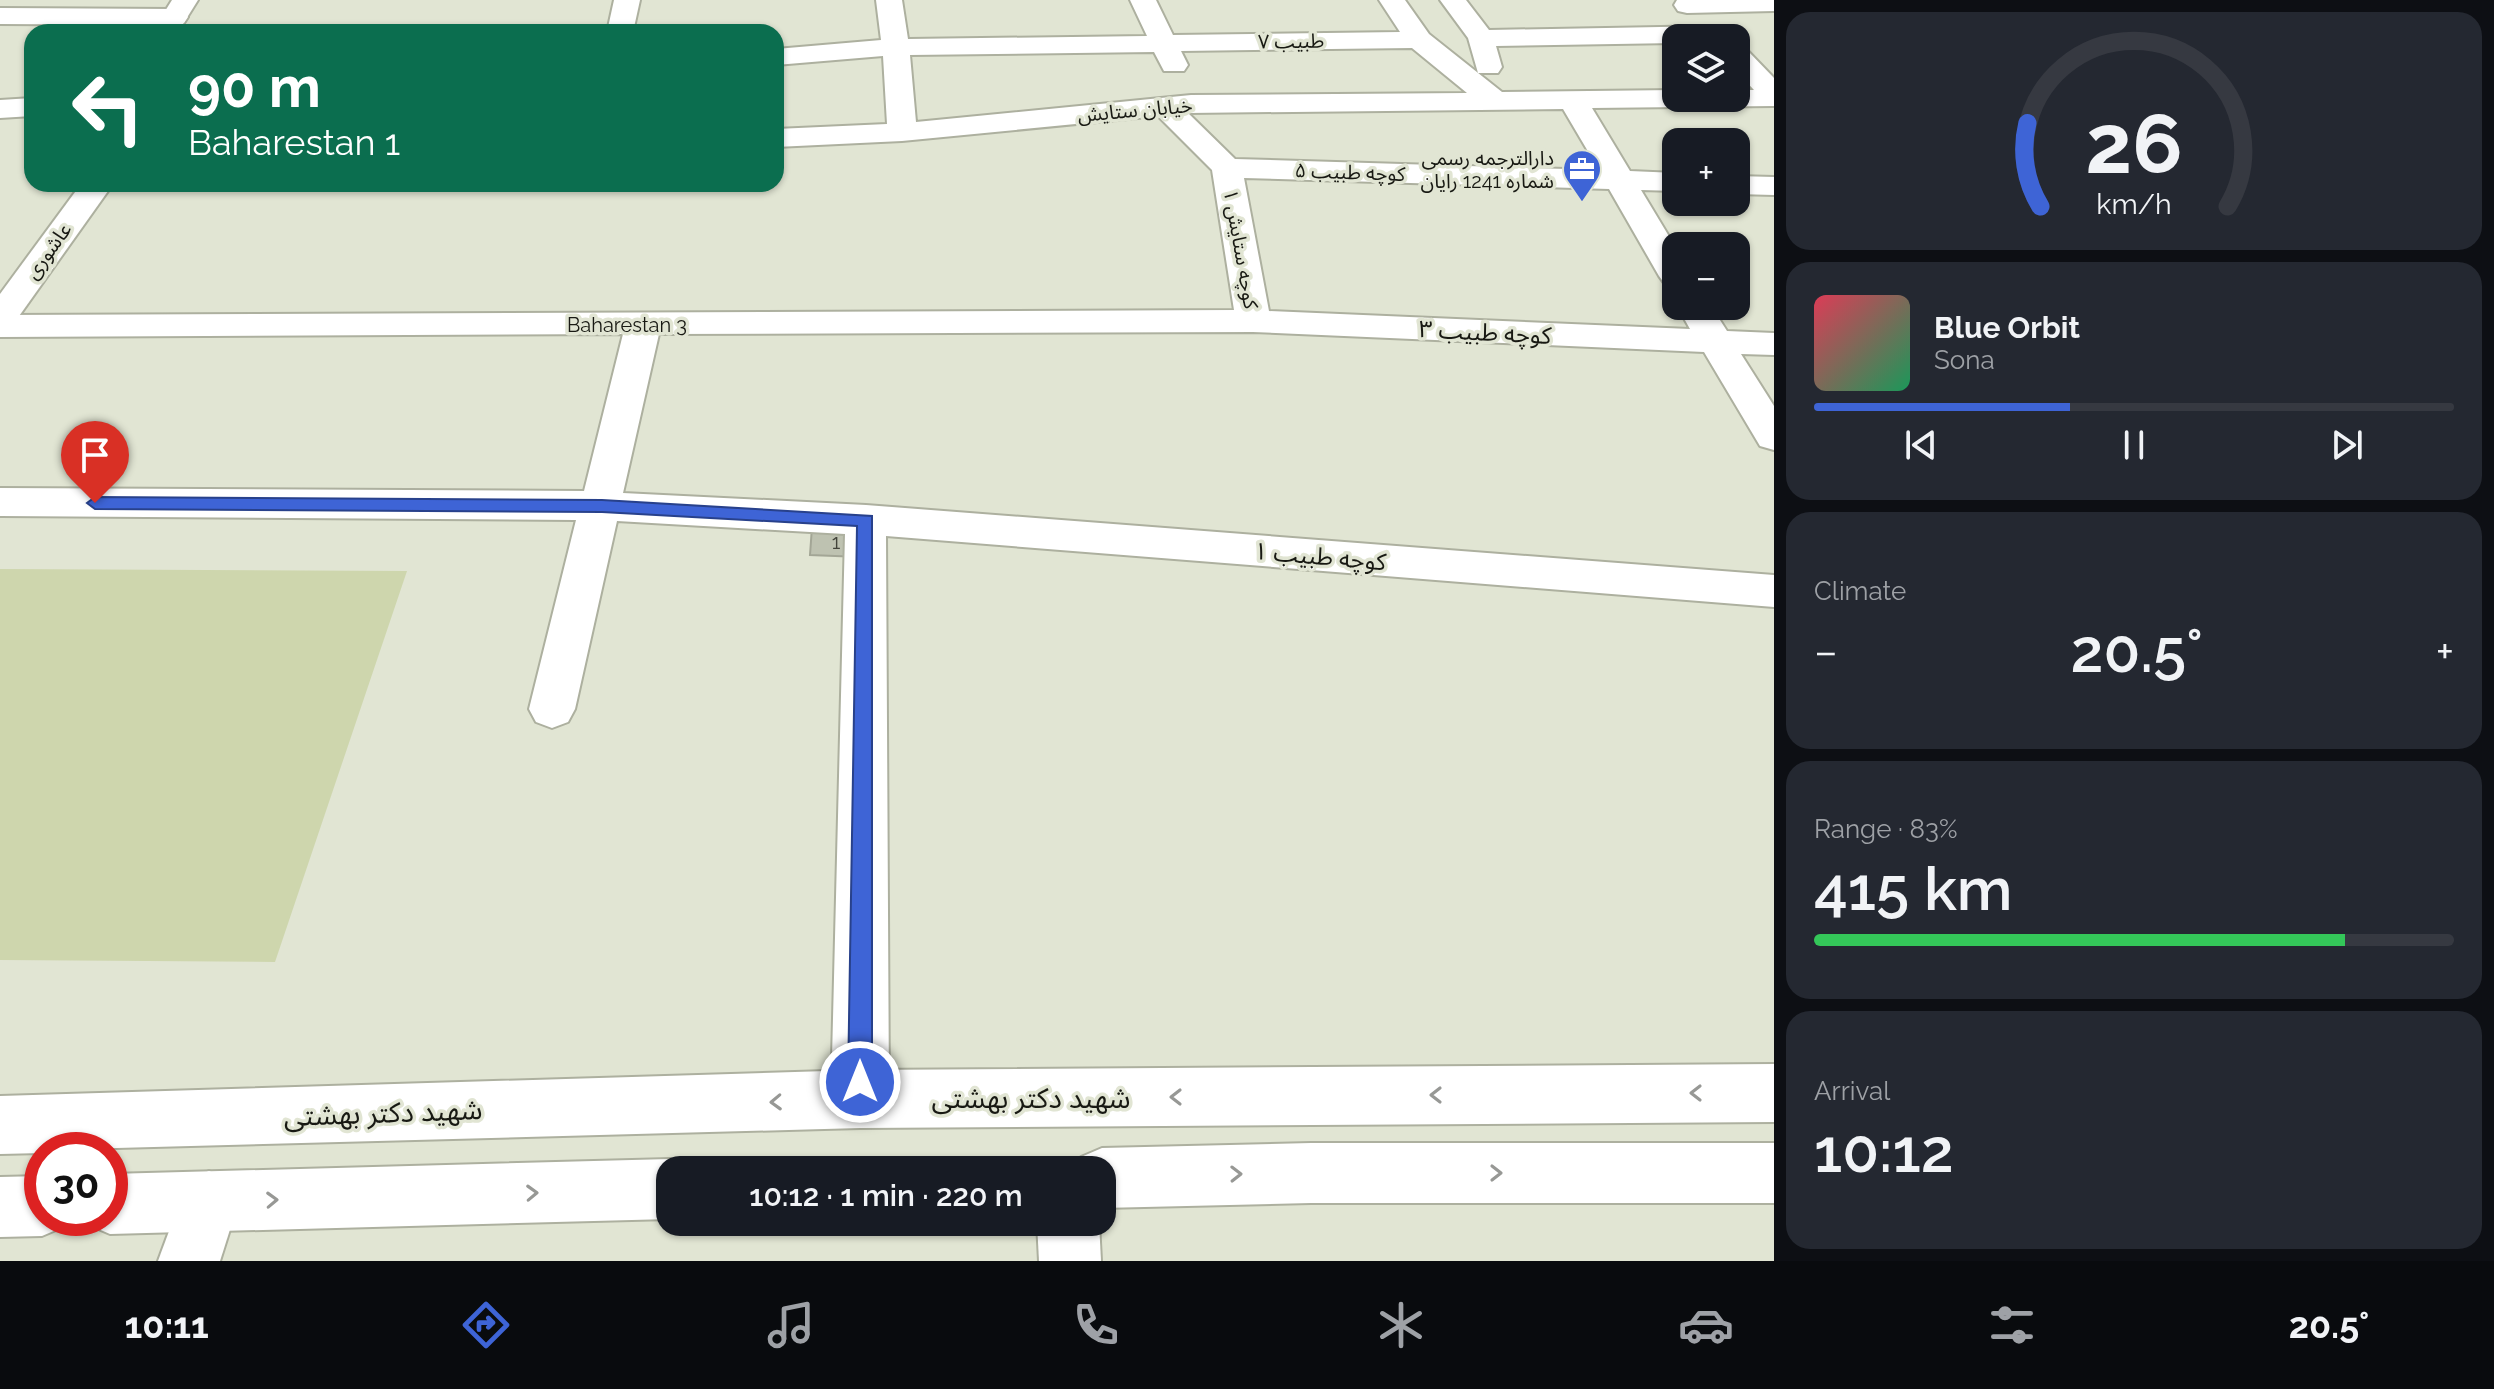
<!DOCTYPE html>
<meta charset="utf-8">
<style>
:root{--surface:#171b24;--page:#242831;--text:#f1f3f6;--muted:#9ea1a6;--line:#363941;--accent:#3e64d6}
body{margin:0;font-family:Raleway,"Noto Sans Arabic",sans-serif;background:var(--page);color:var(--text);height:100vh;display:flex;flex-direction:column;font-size:30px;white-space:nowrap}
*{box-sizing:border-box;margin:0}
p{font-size:26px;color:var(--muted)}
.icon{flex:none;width:44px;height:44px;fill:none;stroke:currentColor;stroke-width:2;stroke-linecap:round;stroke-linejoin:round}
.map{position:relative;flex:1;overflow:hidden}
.side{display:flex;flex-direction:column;gap:12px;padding:12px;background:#0d0f14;width:720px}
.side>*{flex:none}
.hud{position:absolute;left:24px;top:24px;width:760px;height:168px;border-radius:24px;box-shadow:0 2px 6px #0004;background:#0b6e4f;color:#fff;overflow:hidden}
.controls{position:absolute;left:1662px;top:24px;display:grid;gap:16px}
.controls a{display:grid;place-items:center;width:88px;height:88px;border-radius:16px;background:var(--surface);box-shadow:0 2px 6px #0004;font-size:40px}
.speed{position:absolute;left:24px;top:1132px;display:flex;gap:16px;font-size:40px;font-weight:700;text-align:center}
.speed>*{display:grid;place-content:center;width:104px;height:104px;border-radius:50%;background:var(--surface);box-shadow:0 2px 6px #0004;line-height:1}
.speed .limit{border:12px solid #d22;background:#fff;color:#111}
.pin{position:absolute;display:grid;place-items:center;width:68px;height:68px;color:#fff;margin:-82px -34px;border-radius:50% 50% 50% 0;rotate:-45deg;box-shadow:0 0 8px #0007}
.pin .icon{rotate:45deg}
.me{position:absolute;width:88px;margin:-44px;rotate:0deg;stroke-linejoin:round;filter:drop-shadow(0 0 6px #0008)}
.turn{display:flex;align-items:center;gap:28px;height:168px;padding:0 32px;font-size:36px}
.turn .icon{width:104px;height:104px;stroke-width:2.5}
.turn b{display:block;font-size:56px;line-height:68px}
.big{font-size:60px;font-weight:600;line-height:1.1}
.side .tile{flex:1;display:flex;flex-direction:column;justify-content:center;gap:12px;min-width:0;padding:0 28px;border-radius:24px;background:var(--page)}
.side .dial{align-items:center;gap:0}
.dial svg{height:208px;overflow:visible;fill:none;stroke:var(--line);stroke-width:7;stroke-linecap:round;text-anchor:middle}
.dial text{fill:var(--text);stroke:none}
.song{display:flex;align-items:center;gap:24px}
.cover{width:96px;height:96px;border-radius:12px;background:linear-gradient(135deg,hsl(350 70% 55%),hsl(150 70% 35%))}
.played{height:8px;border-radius:4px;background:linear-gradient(90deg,var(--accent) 40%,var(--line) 40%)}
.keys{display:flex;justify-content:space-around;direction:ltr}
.heat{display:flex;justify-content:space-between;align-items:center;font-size:44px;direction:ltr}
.charge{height:12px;border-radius:6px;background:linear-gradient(90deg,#34c759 83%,var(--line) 0)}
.trip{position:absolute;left:656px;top:1156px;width:460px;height:80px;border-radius:24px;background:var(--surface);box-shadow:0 2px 6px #0004;font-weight:600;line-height:80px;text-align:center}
.dock{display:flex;height:128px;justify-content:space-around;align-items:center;background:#090b0e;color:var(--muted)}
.dock .icon{width:56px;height:56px}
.dock .active{color:var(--accent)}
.dock b{font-size:36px;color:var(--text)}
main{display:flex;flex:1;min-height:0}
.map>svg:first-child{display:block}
.green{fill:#ced6ad}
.building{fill:#bec2b1;stroke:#a3a696;stroke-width:2}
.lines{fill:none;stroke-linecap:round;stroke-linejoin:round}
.street-casing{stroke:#adb09f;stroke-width:4}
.secondary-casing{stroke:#adb09f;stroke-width:4}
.street{fill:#fff;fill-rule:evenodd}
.secondary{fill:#fff;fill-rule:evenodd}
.oneway{stroke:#979895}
.route{fill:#3e64d6;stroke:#28418b;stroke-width:2}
.labels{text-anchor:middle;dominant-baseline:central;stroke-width:7;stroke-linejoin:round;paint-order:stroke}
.far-street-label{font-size:20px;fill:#181913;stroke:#e1e5d3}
.far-poi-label{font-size:20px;fill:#181913;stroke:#e1e5d3;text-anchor:end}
.number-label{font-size:20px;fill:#42433a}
.street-label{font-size:24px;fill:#181913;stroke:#e1e5d3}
.near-street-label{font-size:28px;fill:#181913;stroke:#e1e5d3}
</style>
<main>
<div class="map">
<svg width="1774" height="1261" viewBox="0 0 1774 1261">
<rect width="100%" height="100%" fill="#e1e5d3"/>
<path class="green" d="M0,569L407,571L275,962L0,960Z"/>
<path class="building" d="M812,527L861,529L860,557L810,555Z"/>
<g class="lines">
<defs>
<g id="street">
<path d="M614,0H640L633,32H607Z"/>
<path d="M876,0H902L908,39L1147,36L1130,0H1156L1173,35L1400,32L1379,0H1405L1429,34L1502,92L1676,90V98H1736V90H1754L1736,71V47L1746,49L1774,78V106L1592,108L1630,171L1676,173V191L1641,190L1676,248V286L1664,283L1659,276L1609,189L1244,178L1269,311L1690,329L1677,306H1711L1727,331L1774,333V355L1741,354L1774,406V450L1760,446L1704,352L1253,332L659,334L623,493L866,505L1774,575V607L886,536L889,1099L880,1119L860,1128L840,1119L831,1099L845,534L617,521L575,709L568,722L552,728L536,722L529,709L576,520L0,516V488L584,491L623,334L0,337V315L1234,310L1212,170L1158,116L902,141L776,147V129L887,124L883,56L776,65V49L881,40ZM1412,48L1467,93L1191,95L916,122L910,55L1154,52L1164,71H1184L1188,65L1181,51ZM1563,109L1599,170L1235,159L1188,113Z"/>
<path d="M1440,0H1466L1489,30L1715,26L1724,28L1728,34L1726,38H1676V43L1496,46L1502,67L1498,73H1478L1468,38Z"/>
<path d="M1677,0H1774V11L1687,13L1678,11L1674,5Z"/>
<path d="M0,8L175,9L184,11L188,17L184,23L175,25L0,24Z"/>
<path d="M1736,176L1774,177V195L1736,194Z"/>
<path d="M209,1171L230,1180L239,1201L220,1261H158L188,1180Z"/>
<path d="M1037,1222H1099L1101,1261H1039Z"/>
</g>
<g id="secondary">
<path d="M172,0H198L178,32H152Z"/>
<path d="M32,98V116L0,118V100Z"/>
<path d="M81,184H113L12,326L0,329V294Z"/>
<path d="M1774,1064V1122L860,1128L42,1150V1153L0,1154V1096L860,1070Z"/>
<path d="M1311,1143H1774V1203H1311L1102,1208V1170H1075L1081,1157L1102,1148Z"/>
<path d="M670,1159L692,1170H670V1219L110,1234L89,1225L86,1218H110V1174Z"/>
<path d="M42,1176V1218H67L63,1227L42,1236L0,1237V1177Z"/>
</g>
</defs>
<use href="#street" class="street-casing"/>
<use href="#secondary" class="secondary-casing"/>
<use href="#street" class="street"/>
<use href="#secondary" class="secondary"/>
</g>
<defs><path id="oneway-chevron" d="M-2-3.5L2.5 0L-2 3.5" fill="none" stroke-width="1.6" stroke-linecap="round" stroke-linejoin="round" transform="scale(2)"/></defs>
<g class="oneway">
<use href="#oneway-chevron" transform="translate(1696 1093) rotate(180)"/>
<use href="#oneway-chevron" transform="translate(1436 1095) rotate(180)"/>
<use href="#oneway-chevron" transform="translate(1176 1097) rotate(180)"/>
<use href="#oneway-chevron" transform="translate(776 1102) rotate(178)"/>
<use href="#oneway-chevron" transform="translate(1496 1173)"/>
<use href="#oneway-chevron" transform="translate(1236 1174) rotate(-1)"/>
<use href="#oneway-chevron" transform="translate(532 1193) rotate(-2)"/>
<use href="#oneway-chevron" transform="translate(272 1200) rotate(-2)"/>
</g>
<path class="route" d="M95,497L602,500L872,516V1082L868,1091L860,1094L852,1091L848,1082L857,526L602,512L95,509L87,503Z"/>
<defs>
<symbol id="office-pin" viewBox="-11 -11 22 30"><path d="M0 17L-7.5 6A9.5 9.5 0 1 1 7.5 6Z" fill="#3e64d6" stroke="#e1e5d3"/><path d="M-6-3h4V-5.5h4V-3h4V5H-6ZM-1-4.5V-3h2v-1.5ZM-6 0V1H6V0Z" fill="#fff"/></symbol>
</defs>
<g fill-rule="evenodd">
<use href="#office-pin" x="1560" y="147" width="44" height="60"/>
</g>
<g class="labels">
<g class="far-street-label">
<text transform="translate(1291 41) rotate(-1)">طبیب ۷</text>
<text transform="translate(1135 110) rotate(-5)">خیابان ستایش</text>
<text transform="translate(1350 172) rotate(2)">کوچه طبیب ۵</text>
<text transform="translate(1241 249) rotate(80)">کوچه ستایش ۱</text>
<text transform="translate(48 251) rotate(-54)">عاشوری</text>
<text x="627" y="325">Baharestan 3</text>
</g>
<g class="far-poi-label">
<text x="1554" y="158">دارالترجمه رسمی<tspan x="1554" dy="23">شماره 1241 رایان</tspan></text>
</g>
<g class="number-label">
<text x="836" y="542">1</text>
</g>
<g class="street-label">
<text transform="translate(1485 332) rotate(3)">کوچه طبیب ۳</text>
<text transform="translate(1320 556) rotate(5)">کوچه طبیب ۱</text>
</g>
<g class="near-street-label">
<text x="1031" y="1098">شهید دکتر بهشتی</text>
<text transform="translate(383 1113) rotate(-2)">شهید دکتر بهشتی</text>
</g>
</g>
</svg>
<div class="controls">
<a><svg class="icon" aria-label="layers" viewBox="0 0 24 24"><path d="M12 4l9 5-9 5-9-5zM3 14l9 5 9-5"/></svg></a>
<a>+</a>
<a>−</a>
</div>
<div class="speed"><div class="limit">30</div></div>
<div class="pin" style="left:95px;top:503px;background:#d93025"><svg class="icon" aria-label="arrive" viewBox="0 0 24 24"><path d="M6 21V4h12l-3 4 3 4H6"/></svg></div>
<svg class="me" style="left:860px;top:1082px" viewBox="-20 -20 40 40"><circle r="17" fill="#3e64d6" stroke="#fff" stroke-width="3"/><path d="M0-11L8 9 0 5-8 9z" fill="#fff"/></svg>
<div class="trip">10:12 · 1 min · 220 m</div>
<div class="hud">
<div class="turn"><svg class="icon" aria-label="left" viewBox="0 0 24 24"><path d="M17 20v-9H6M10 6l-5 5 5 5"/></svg><div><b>90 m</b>Baharestan 1</div></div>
</div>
</div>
<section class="side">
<div class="tile dial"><svg viewBox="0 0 100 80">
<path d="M14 69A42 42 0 1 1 86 69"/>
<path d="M14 69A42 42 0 0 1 9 37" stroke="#3e64d6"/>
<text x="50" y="56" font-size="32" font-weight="700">26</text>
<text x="50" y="72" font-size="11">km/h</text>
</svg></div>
<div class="tile">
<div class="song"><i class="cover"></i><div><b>Blue Orbit</b><p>Sona</p></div></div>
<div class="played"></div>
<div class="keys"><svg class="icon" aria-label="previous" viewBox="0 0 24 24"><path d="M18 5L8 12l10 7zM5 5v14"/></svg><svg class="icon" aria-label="pause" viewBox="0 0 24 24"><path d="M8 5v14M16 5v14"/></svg><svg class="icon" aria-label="next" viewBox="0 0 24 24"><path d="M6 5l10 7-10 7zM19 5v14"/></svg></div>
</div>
<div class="tile"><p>Climate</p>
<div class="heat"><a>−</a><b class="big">20.5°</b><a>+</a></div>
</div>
<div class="tile"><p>Range · 83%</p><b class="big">415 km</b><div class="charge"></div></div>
<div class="tile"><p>Arrival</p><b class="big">10:12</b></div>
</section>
</main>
<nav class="dock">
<b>10:11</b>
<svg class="icon active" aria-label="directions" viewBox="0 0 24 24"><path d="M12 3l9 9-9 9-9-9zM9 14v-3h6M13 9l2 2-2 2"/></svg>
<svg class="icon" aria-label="music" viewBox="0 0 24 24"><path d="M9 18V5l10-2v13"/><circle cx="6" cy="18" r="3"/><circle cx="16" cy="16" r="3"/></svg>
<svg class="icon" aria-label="phone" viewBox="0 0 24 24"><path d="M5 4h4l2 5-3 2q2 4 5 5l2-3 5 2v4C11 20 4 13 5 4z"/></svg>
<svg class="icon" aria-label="climate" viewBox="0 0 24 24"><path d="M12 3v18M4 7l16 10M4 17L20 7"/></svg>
<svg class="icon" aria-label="car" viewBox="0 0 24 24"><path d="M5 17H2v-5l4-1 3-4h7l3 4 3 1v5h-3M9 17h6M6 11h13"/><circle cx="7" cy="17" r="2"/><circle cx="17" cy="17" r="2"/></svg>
<svg class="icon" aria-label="filters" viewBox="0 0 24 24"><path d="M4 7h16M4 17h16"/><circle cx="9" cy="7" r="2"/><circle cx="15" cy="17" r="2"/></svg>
<b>20.5°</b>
</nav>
